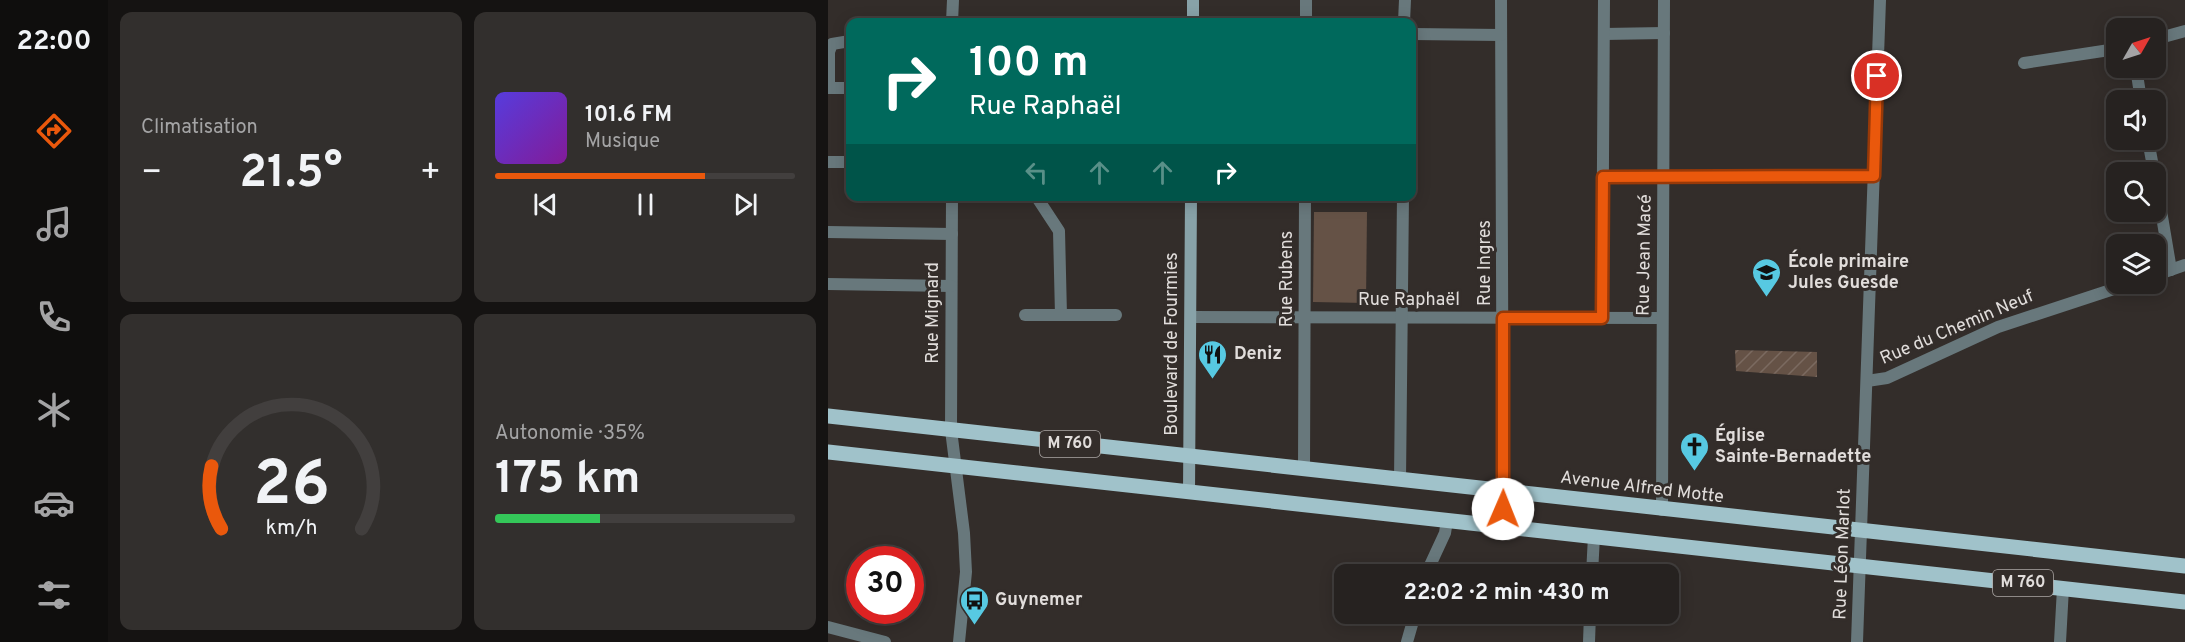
<!DOCTYPE html>
<html lang="fr">
<meta charset="utf-8">
<style>
:root{--surface:#262220;--page:#322f2d;--text:#f1f3f6;--muted:#a4a4a5;--line:#423f3e;--accent:#ea580c}
body{margin:0;font-family:Overpass,sans-serif;background:var(--page);color:var(--text);height:100vh;display:flex;flex-direction:column;font-size:22px;white-space:nowrap}
*{box-sizing:border-box;margin:0}
p{font-size:20px;color:var(--muted)}
.icon{flex:none;width:33px;height:33px;fill:none;stroke:currentColor;stroke-width:2;stroke-linecap:round;stroke-linejoin:round}
.map{position:relative;flex:1;overflow:hidden}
.details{display:flex;flex-direction:column;gap:12px;padding:12px;background:#151312;width:720px}
.details>*{flex:none}
.guide{position:absolute;left:18px;top:18px;width:570px;height:183px;border-radius:12px;box-shadow:0 3px 15px #0003,0 0 0 2px var(--line);background:#00695c;color:#fff;overflow:hidden}
.needle{width:39px;rotate:51deg}
.controls{position:absolute;left:1278px;top:18px;display:grid;gap:12px}
.controls a{display:grid;place-items:center;width:60px;height:60px;border-radius:12px;background:var(--surface);box-shadow:0 3px 15px #0003,0 0 0 2px var(--line);font-size:30px}
.speed{position:absolute;left:18px;top:546px;display:flex;gap:12px;font-size:30px;font-weight:700;text-align:center}
.speed>*{display:grid;place-content:center;width:78px;height:78px;border-radius:50%;background:var(--surface);box-shadow:0 3px 15px #0003,0 0 0 2px var(--line);line-height:1}
.speed .limit{border:9px solid #d22;background:#fff;color:#111}
.pin{position:absolute;display:grid;place-items:center;width:51px;height:51px;color:#fff;margin:-26px;border:3px solid #fff;border-radius:50%;box-shadow:0 2px 6px #0007}
.me{position:absolute;width:66px;margin:-33px;rotate:1deg;stroke-linejoin:round;filter:drop-shadow(0 0 4px #0008)}
.turn{display:flex;align-items:center;gap:21px;height:126px;padding:0 24px;font-size:27px}
.turn .icon{width:78px;height:78px;stroke-width:2.5}
.turn b{display:block;font-size:42px;line-height:51px}
.lanes{display:flex;align-items:center;height:57px;padding:0 24px;background:#0003;justify-content:center;gap:30px;direction:ltr}
.lanes .off{opacity:.35}
.big{font-size:45px;font-weight:700;line-height:1.1}
.details .card{flex:1;display:flex;flex-direction:column;justify-content:center;gap:9px;min-width:0;padding:0 21px;border-radius:12px;background:var(--page)}
.details .dial{align-items:center;gap:0}
.dial svg{height:156px;overflow:visible;fill:none;stroke:var(--line);stroke-width:7;stroke-linecap:round;text-anchor:middle}
.dial text{fill:var(--text);stroke:none}
.song{display:flex;align-items:center;gap:18px}
.cover{width:72px;height:72px;border-radius:9px;background:linear-gradient(135deg,hsl(250 70% 55%),hsl(290 70% 35%))}
.played{height:6px;border-radius:3px;background:linear-gradient(90deg,var(--accent) 70%,var(--line) 70%)}
.keys{display:flex;justify-content:space-around;direction:ltr}
.heat{display:flex;justify-content:space-between;align-items:center;font-size:33px;direction:ltr}
.charge{height:9px;border-radius:4px;background:linear-gradient(90deg,#34c759 35%,var(--line) 0)}
.details .tiles{flex:1;display:grid;gap:12px;grid-template-columns:repeat(2,1fr)}
.trip{position:absolute;left:506px;top:564px;width:345px;height:60px;border-radius:12px;background:var(--surface);box-shadow:0 3px 15px #0003,0 0 0 2px var(--line);font-weight:700;line-height:60px;text-align:center}
main{display:flex;flex:1;min-height:0}
.menu{display:flex;flex-direction:column;width:108px;justify-content:space-around;align-items:center;background:#0f0e0d;color:var(--muted)}
.menu .icon{width:42px;height:42px}
.menu .active{color:var(--accent)}
.menu b{font-size:27px;color:var(--text)}
.map>svg:first-child{display:block}
.green{fill:#655246}
.garden{fill:url(#garden-furrows)}
.lines{fill:none;stroke-linecap:round;stroke-linejoin:round}
.street{stroke:#68787c;stroke-width:12}
.secondary{stroke:#88a2a8;stroke-width:12}
.primary{stroke:#a0c2ca;stroke-width:15}
.route-casing{stroke:#983908;stroke-width:15}
.route{stroke:#ea580c;stroke-width:10}
.labels{text-anchor:middle;dominant-baseline:central;stroke-width:6;stroke-linejoin:round;paint-order:stroke}
.shield{fill:#332d2a;stroke:#ada8a6;stroke-width:1.5}
.shield-label{font-size:16px;font-weight:bold;fill:#e1dddb}
.street-label{font-size:18px;fill:#e1dddb;stroke:#332d2a}
.poi-label{font-size:18px;font-weight:bold;fill:#e1dddb;stroke:#332d2a;text-anchor:start}
</style>
<main>
<nav class="menu">
<b>22:00</b>
<svg class="icon active" aria-label="directions" viewBox="0 0 24 24"><path d="M12 3l9 9-9 9-9-9zM9 14v-3h6M13 9l2 2-2 2"/></svg>
<svg class="icon" aria-label="music" viewBox="0 0 24 24"><path d="M9 18V5l10-2v13"/><circle cx="6" cy="18" r="3"/><circle cx="16" cy="16" r="3"/></svg>
<svg class="icon" aria-label="phone" viewBox="0 0 24 24"><path d="M5 4h4l2 5-3 2q2 4 5 5l2-3 5 2v4C11 20 4 13 5 4z"/></svg>
<svg class="icon" aria-label="climate" viewBox="0 0 24 24"><path d="M12 3v18M4 7l16 10M4 17L20 7"/></svg>
<svg class="icon" aria-label="car" viewBox="0 0 24 24"><path d="M5 17H2v-5l4-1 3-4h7l3 4 3 1v5h-3M9 17h6M6 11h13"/><circle cx="7" cy="17" r="2"/><circle cx="17" cy="17" r="2"/></svg>
<svg class="icon" aria-label="filters" viewBox="0 0 24 24"><path d="M4 7h16M4 17h16"/><circle cx="9" cy="7" r="2"/><circle cx="15" cy="17" r="2"/></svg>
</nav>
<section class="details">
<div class="tiles">
<div class="card"><p>Climatisation</p>
<div class="heat"><a>−</a><b class="big">21.5°</b><a>+</a></div>
</div>
<div class="card">
<div class="song"><i class="cover"></i><div><b>101.6 FM</b><p>Musique</p></div></div>
<div class="played"></div>
<div class="keys"><svg class="icon" aria-label="previous" viewBox="0 0 24 24"><path d="M18 5L8 12l10 7zM5 5v14"/></svg><svg class="icon" aria-label="pause" viewBox="0 0 24 24"><path d="M8 5v14M16 5v14"/></svg><svg class="icon" aria-label="next" viewBox="0 0 24 24"><path d="M6 5l10 7-10 7zM19 5v14"/></svg></div>
</div>
<div class="card dial"><svg viewBox="0 0 100 80">
<path d="M14 69A42 42 0 1 1 86 69"/>
<path d="M14 69A42 42 0 0 1 9 37" stroke="#ea580c"/>
<text x="50" y="56" font-size="32" font-weight="700">26</text>
<text x="50" y="72" font-size="11">km/h</text>
</svg></div>
<div class="card"><p>Autonomie · 35%</p><b class="big">175 km</b><div class="charge"></div></div>
</div>
</section>
<div class="map">
<svg width="1357" height="642" viewBox="0 0 1357 642">
<defs>
<pattern id="garden-furrows" width="10" height="10" patternUnits="userSpaceOnUse" patternTransform="scale(1.5)"><rect width="10" height="10" fill="#655246"/><path d="M-1 1l2-2M0 10L10 0M9 11l2-2" fill="none" stroke="#7b6a60"/></pattern>
</defs>
<rect width="100%" height="100%" fill="#332d2a"/>
<path class="green" d="M486,212H539L538,303L485,302Z"/>
<path class="garden" d="M907,350L989,352V377L908,371Z"/>
<g class="lines">
<g class="street">
<path d="M673,0L675,526"/>
<path d="M124,22L125,0"/>
<path d="M478,22V0"/>
<path d="M576,22L577,0"/>
<path d="M584,34L673,35"/>
<path d="M776,34L836,33"/>
<path d="M1328,39L1357,31"/>
<path d="M1196,63L1288,49"/>
<path d="M1308,68L1313,100"/>
<path d="M0,88H22"/>
<path d="M1,88V52L4,44L22,41"/>
<path d="M1320,140L1326,172"/>
<path d="M0,162H22"/>
<path d="M775,177L1046,176"/>
<path d="M1328,181L1343,270"/>
<path d="M124,196L123,430L136,533L138,572L131,642"/>
<path d="M208,196L231,231L233,315"/>
<path d="M0,232L124,234"/>
<path d="M1328,275L1357,265"/>
<path d="M0,284L123,286"/>
<path d="M197,315H288"/>
<path d="M363,317L834,318"/>
<path d="M774,318L776,0"/>
<path d="M1039,381L1059,378L1170,327L1301,284"/>
<path d="M476,469L477,196"/>
<path d="M572,480L575,196"/>
<path d="M834,510L836,0"/>
<path d="M598,574L617,533L619,520"/>
<path d="M764,574L766,536"/>
<path d="M0,627L57,642"/>
<path d="M579,642L587,614"/>
<path d="M761,642L762,614"/>
<path d="M1029,642L1052,0"/>
<path d="M1232,642L1235,588"/>
</g>
<g class="secondary">
<path d="M365,22V0"/>
<path d="M361,492L363,196"/>
</g>
<g class="primary">
<path d="M0,416L1357,566"/>
<path d="M0,452L1357,602"/>
</g>
</g>
<g class="lines">
<defs>
<path id="route" d="M675,509V318H774L775,177L1046,176L1049,76"/>
</defs>
<use href="#route" class="route-casing"/>
<use href="#route" class="route"/>
</g>
<defs>
<symbol id="school-pin" viewBox="-11 -11 22 30"><path d="M0 17L-7.5 6A9.5 9.5 0 1 1 7.5 6Z" fill="#57c9e2" stroke="#332d2a"/><path d="M0-5L7-2L0 1L-7-2ZM-4 1L0 2.5L4 1V4Q0 6-4 4Z" fill="#111"/></symbol>
<symbol id="restaurant-pin" viewBox="-11 -11 22 30"><path d="M0 17L-7.5 6A9.5 9.5 0 1 1 7.5 6Z" fill="#57c9e2" stroke="#332d2a"/><path d="M-5-6h1v4h1v-4h1v4h1v-4h1v5L-1.5 .5V6h-2V.5L-5-1ZM5-6V6H3V1.5H1.5Q1.5-4 5-6Z" fill="#111"/></symbol>
<symbol id="church-pin" viewBox="-11 -11 22 30"><path d="M0 17L-7.5 6A9.5 9.5 0 1 1 7.5 6Z" fill="#57c9e2" stroke="#332d2a"/><path d="M-1.2-6h2.4v3.5h3.3v2.4h-3.3V6h-2.4V-.1h-3.3v-2.4h3.3Z" fill="#111"/></symbol>
<symbol id="bus-pin" viewBox="-11 -11 22 30"><path d="M0 17L-7.5 6A9.5 9.5 0 1 1 7.5 6Z" fill="#57c9e2" stroke="#332d2a"/><path d="M-5-6H5V4H4V6H2V4H-2V6H-4V4H-5ZM-3.5-4V0h7V-4ZM-3.5 1.2v1.5H-2V1.2ZM2 1.2v1.5H3.5V1.2Z" fill="#111"/></symbol>
</defs>
<g fill-rule="evenodd">
<use href="#school-pin" x="922" y="256" width="33" height="45"/>
<use href="#restaurant-pin" x="368" y="338" width="33" height="45"/>
<use href="#church-pin" x="850" y="430" width="33" height="45"/>
<use href="#bus-pin" x="130" y="584" width="33" height="45"/>
</g>
<g class="labels">
<g class="shield">
<rect x="212" y="431" width="60" height="26" rx="4.5"/>
<rect x="1165" y="570" width="60" height="26" rx="4.5"/>
</g>
<g class="shield-label">
<text x="242" y="444">M 760</text>
<text x="1195" y="583">M 760</text>
</g>
<g class="street-label">
<text transform="translate(817 255) rotate(-89)">Rue Jean Macé</text>
<text transform="translate(657 263) rotate(-90)">Rue Ingres</text>
<text transform="translate(459 279) rotate(-90)">Rue Rubens</text>
<text x="581" y="300">Rue Raphaël</text>
<text transform="translate(105 313) rotate(-90)">Rue Mignard</text>
<text transform="translate(1129 328) rotate(-23)">Rue du Chemin Neuf</text>
<text transform="translate(344 344) rotate(-90)">Boulevard de Fourmies</text>
<text transform="translate(814 488) rotate(7)">Avenue Alfred Motte</text>
<text transform="translate(1015 554) rotate(-88)">Rue Léon Marlot</text>
</g>
<g class="poi-label">
<text x="960" y="262">École primaire<tspan x="960" dy="21">Jules Guesde</tspan></text>
<text x="406" y="354">Deniz</text>
<text x="887" y="436">Église<tspan x="887" dy="21">Sainte-Bernadette</tspan></text>
<text x="167" y="600">Guynemer</text>
</g>
</g>
</svg>
<div class="controls">
<a><svg class="needle" viewBox="-14 -14 28 28"><path d="M0-13l5 13h-10z" fill="#e53935"/><path d="M0 13l5-13h-10z" fill="#a4a4a5"/></svg></a>
<a><svg class="icon" aria-label="sound" viewBox="0 0 24 24"><path d="M4 9h4l5-4v14l-5-4H4zM17 9q2 3 0 6"/></svg></a>
<a><svg class="icon" aria-label="search" viewBox="0 0 24 24"><circle cx="10" cy="10" r="6"/><path d="M15 15l6 6"/></svg></a>
<a><svg class="icon" aria-label="layers" viewBox="0 0 24 24"><path d="M12 4l9 5-9 5-9-5zM3 14l9 5 9-5"/></svg></a>
</div>
<div class="speed"><div class="limit">30</div></div>
<div class="pin" style="left:1049px;top:76px;background:#d93025"><svg class="icon" aria-label="arrive" viewBox="0 0 24 24"><path d="M6 21V4h12l-3 4 3 4H6"/></svg></div>
<svg class="me" style="left:675px;top:509px" viewBox="-20 -20 40 40"><circle r="19" fill="#fff"/><path d="M0-13L10 11 0 6-10 11z" fill="#ea580c"/></svg>
<div class="trip">22:02 · 2 min · 430 m</div>
<div class="guide">
<div class="turn"><svg class="icon" aria-label="right" viewBox="0 0 24 24"><path d="M7 20v-9h11M14 6l5 5-5 5"/></svg><div><b>100 m</b>Rue Raphaël</div></div>
<div class="lanes"><svg class="icon off" aria-label="left" viewBox="0 0 24 24"><path d="M17 20v-9H6M10 6l-5 5 5 5"/></svg><svg class="icon off" aria-label="ahead" viewBox="0 0 24 24"><path d="M12 20V5M6 11l6-6 6 6"/></svg><svg class="icon off" aria-label="ahead" viewBox="0 0 24 24"><path d="M12 20V5M6 11l6-6 6 6"/></svg><svg class="icon" aria-label="right" viewBox="0 0 24 24"><path d="M7 20v-9h11M14 6l5 5-5 5"/></svg></div>
</div>
</div>
</main>
